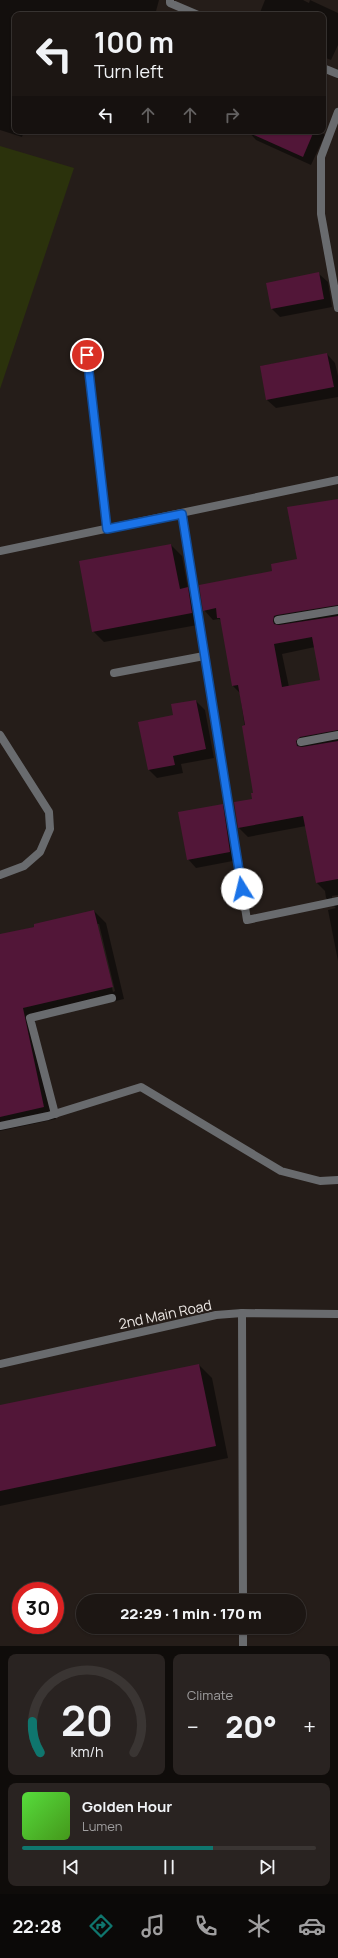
<!DOCTYPE html>
<meta charset="utf-8">
<style>
:root{--surface:#1c1613;--page:#292321;--text:#f1f3f6;--muted:#a09fa0;--line:#3a3533;--accent:#0f766e}
body{margin:0;font-family:Manrope,sans-serif;background:var(--page);color:var(--text);height:100vh;display:flex;flex-direction:column;font-size:15px;white-space:nowrap}
*{box-sizing:border-box;margin:0}
p{font-size:13px;color:var(--muted)}
.icon{flex:none;width:22px;height:22px;fill:none;stroke:currentColor;stroke-width:2;stroke-linecap:round;stroke-linejoin:round}
.map{position:relative;height:1646px;overflow:hidden}
.details{display:flex;flex-direction:column;gap:8px;padding:8px;background:#0f0c0a;flex:1}
.details>*{flex:none}
.guide{position:absolute;left:12px;top:12px;width:314px;height:122px;border-radius:8px;box-shadow:0 1px 3px #0004,0 0 0 1px var(--line);background:#1c1613;color:var(--text);overflow:hidden}
.speed{position:absolute;left:12px;top:1582px;display:flex;gap:8px;font-size:20px;font-weight:700;text-align:center}
.speed>*{display:grid;place-content:center;width:52px;height:52px;border-radius:50%;background:var(--surface);box-shadow:0 1px 3px #0004,0 0 0 1px var(--line);line-height:1}
.speed .limit{border:6px solid #d22;background:#fff;color:#111}
.pin{position:absolute;display:grid;place-items:center;width:34px;height:34px;color:#fff;margin:-17px;border:2px solid #fff;border-radius:50%;box-shadow:0 1px 4px #0007}
.me{position:absolute;width:44px;margin:-22px;rotate:351deg;stroke-linejoin:round;filter:drop-shadow(0 0 3px #0008)}
.turn{display:flex;align-items:center;gap:14px;height:84px;padding:0 16px;font-size:18px}
.turn .icon{width:52px;height:52px;stroke-width:2.5}
.turn b{display:block;font-size:28px;line-height:34px}
.lanes{display:flex;align-items:center;height:38px;padding:0 16px;background:#0003;justify-content:center;gap:20px;direction:ltr}
.lanes .off{opacity:.35}
.big{font-size:30px;font-weight:800;line-height:1.1}
.details .tile{flex:1;display:flex;flex-direction:column;justify-content:center;gap:6px;min-width:0;padding:0 14px;border-radius:8px;background:var(--page)}
.details .dial{align-items:center;gap:0}
.dial svg{height:104px;overflow:visible;fill:none;stroke:var(--line);stroke-width:7;stroke-linecap:round;text-anchor:middle}
.dial text{fill:var(--text);stroke:none}
.song{display:flex;align-items:center;gap:12px}
.cover{width:48px;height:48px;border-radius:6px;background:linear-gradient(135deg,hsl(110 70% 55%),hsl(100 70% 35%))}
.played{height:4px;border-radius:2px;background:linear-gradient(90deg,var(--accent) 65%,var(--line) 65%)}
.keys{display:flex;justify-content:space-around;direction:ltr}
.heat{display:flex;justify-content:space-between;align-items:center;font-size:22px;direction:ltr}
.details .tiles{flex:1;display:grid;gap:8px;grid-template-columns:1fr 1fr}
.tile:last-child{grid-column:span 2}
.trip{position:absolute;left:76px;top:1594px;width:230px;height:40px;border-radius:20px;background:var(--surface);box-shadow:0 1px 3px #0004,0 0 0 1px var(--line);font-weight:800;line-height:40px;text-align:center}
.dock{display:flex;height:64px;justify-content:space-around;align-items:center;background:#0b0908;color:var(--muted)}
.dock .icon{width:28px;height:28px}
.dock .active{color:var(--accent)}
.dock b{font-size:18px;color:var(--text)}
.map>svg:first-child{display:block}
.green{fill:#2b320c}
.shadow{fill:#0007;fill-rule:evenodd}
.building{fill:#521638;fill-rule:evenodd}
.lines{fill:none;stroke-linecap:round;stroke-linejoin:round}
.service{stroke:#696b6e;stroke-width:8}
.minor{stroke:#696b6e;stroke-width:8}
.route-casing{stroke:#114b97;stroke-width:10}
.route{stroke:#1a73e8;stroke-width:7}
.labels{text-anchor:middle;dominant-baseline:central;stroke-width:3.5;stroke-linejoin:round;paint-order:stroke}
.street-label{font-size:14px;fill:#ede8e5;stroke:#251d19}
</style>
<div class="map">
<svg width="338" height="1646" viewBox="0 0 338 1646">
<rect width="100%" height="100%" fill="#251d19"/>
<path class="green" d="M0,146L74,168L0,389Z"/>
<g class="shadow">
<path d="M0,0H159L155,15H15V131H24L22,137L0,130Z"/>
<path d="M265,0H303L309,3L310,0L338,13V45L331,60L323,57V15H259Z"/>
<path d="M248,131H320L325,135L311,165L256,140Z"/>
<path d="M319,274L328,282L332,307L280,317L272,309Z"/>
<path d="M327,354L335,363L338,376V397L276,408L267,400L261,366Z"/>
<path d="M338,499V895L332,896V898L338,897V961L328,910L336,908L326,898L325,891L317,883L306,826L248,837L239,828L253,800L254,793L240,693L233,686L222,621L219,619L213,620L204,610L298,559ZM315,647L321,680L289,687L282,654Z"/>
<path d="M171,545L182,556L188,589L199,600L203,624L104,642L93,631Z"/>
<path d="M196,701L205,710L214,758L181,764L183,773L157,778L149,770L174,716Z"/>
<path d="M223,805L231,814L238,860L196,868L188,859Z"/>
<path d="M94,911L106,923L124,999L35,1020L56,1119L0,1131V935L35,927ZM97,924H99L115,991L113,992Z"/>
<path d="M199,1365L212,1378L228,1458L0,1506V1406Z"/>
</g>
<g class="building">
<path d="M245,131H314L303,157Z"/>
<path d="M319,272L324,299L271,309L266,283Z"/>
<path d="M327,353L334,387L266,400L260,366Z"/>
<path d="M338,499V605L277,615L274,616L273,621L274,624L279,625L338,616V730L300,737L296,741L297,746L302,747L338,741V879L316,883L303,816L238,828L234,802L252,799L251,793H253L242,726L245,725L238,685L232,686L220,618H217L216,608L203,611L199,585L272,571L271,564L297,559L287,507ZM312,637L320,680L282,687L274,644Z"/>
<path d="M171,544L180,589L188,587L192,613L92,632L79,561Z"/>
<path d="M196,700L206,749L173,756L175,765L148,770L138,722L173,715L171,704Z"/>
<path d="M223,804L230,852L187,860L178,812Z"/>
<path d="M94,910L113,987L23,1008L44,1107L0,1117V934L34,927V924Z"/>
<path d="M199,1364L216,1446L0,1491V1405Z"/>
</g>
<g class="lines">
<g class="service">
<path d="M87,355L107,529"/>
<path d="M55,1114L30,1018L112,998"/>
<path d="M0,1126L48,1116L141,1087L281,1171L320,1181L338,1180"/>
</g>
<g class="minor">
<path d="M170,0V3L198,15"/>
<path d="M323,68L338,74"/>
<path d="M338,112L321,157V214L338,308"/>
<path d="M182,514L247,920L338,901"/>
<path d="M0,551L338,480"/>
<path d="M278,620L338,610"/>
<path d="M114,673L204,656"/>
<path d="M0,735L49,812L50,829L40,852L24,866L0,875"/>
<path d="M301,742L338,735"/>
<path d="M242,1313L243,1601"/>
<path d="M0,1364L216,1315L242,1313L338,1314"/>
<path d="M243,1627V1646"/>
</g>
</g>
<g class="lines">
<defs>
<path id="route" d="M87,355L107,529L182,514L242,889"/>
</defs>
<use href="#route" class="route-casing"/>
<use href="#route" class="route"/>
</g>
<g class="labels">
<g class="street-label">
<text transform="translate(165 1314) rotate(-12)">2nd Main Road</text>
</g>
</g>
</svg>
<div class="speed"><div class="limit">30</div></div>
<div class="pin" style="left:87px;top:355px;background:#d93025"><svg class="icon" aria-label="arrive" viewBox="0 0 24 24"><path d="M6 21V4h12l-3 4 3 4H6"/></svg></div>
<svg class="me" style="left:242px;top:889px" viewBox="-20 -20 40 40"><circle r="19" fill="#fff"/><path d="M0-13L10 11 0 6-10 11z" fill="#1a73e8"/></svg>
<div class="trip">22:29 · 1 min · 170 m</div>
<div class="guide">
<div class="turn"><svg class="icon" aria-label="left" viewBox="0 0 24 24"><path d="M17 20v-9H6M10 6l-5 5 5 5"/></svg><div><b>100 m</b>Turn left</div></div>
<div class="lanes"><svg class="icon" aria-label="left" viewBox="0 0 24 24"><path d="M17 20v-9H6M10 6l-5 5 5 5"/></svg><svg class="icon off" aria-label="ahead" viewBox="0 0 24 24"><path d="M12 20V5M6 11l6-6 6 6"/></svg><svg class="icon off" aria-label="ahead" viewBox="0 0 24 24"><path d="M12 20V5M6 11l6-6 6 6"/></svg><svg class="icon off" aria-label="right" viewBox="0 0 24 24"><path d="M7 20v-9h11M14 6l5 5-5 5"/></svg></div>
</div>
</div>
<section class="details">
<div class="tiles">
<div class="tile dial"><svg viewBox="0 0 100 80">
<path d="M14 69A42 42 0 1 1 86 69"/>
<path d="M14 69A42 42 0 0 1 8 45" stroke="#0f766e"/>
<text x="50" y="56" font-size="32" font-weight="700">20</text>
<text x="50" y="72" font-size="11">km/h</text>
</svg></div>
<div class="tile"><p>Climate</p>
<div class="heat"><a>−</a><b class="big">20°</b><a>+</a></div>
</div>
<div class="tile">
<div class="song"><i class="cover"></i><div><b>Golden Hour</b><p>Lumen</p></div></div>
<div class="played"></div>
<div class="keys"><svg class="icon" aria-label="previous" viewBox="0 0 24 24"><path d="M18 5L8 12l10 7zM5 5v14"/></svg><svg class="icon" aria-label="pause" viewBox="0 0 24 24"><path d="M8 5v14M16 5v14"/></svg><svg class="icon" aria-label="next" viewBox="0 0 24 24"><path d="M6 5l10 7-10 7zM19 5v14"/></svg></div>
</div>
</div>
</section>
<nav class="dock">
<b>22:28</b>
<svg class="icon active" aria-label="directions" viewBox="0 0 24 24"><path d="M12 3l9 9-9 9-9-9zM9 14v-3h6M13 9l2 2-2 2"/></svg>
<svg class="icon" aria-label="music" viewBox="0 0 24 24"><path d="M9 18V5l10-2v13"/><circle cx="6" cy="18" r="3"/><circle cx="16" cy="16" r="3"/></svg>
<svg class="icon" aria-label="phone" viewBox="0 0 24 24"><path d="M5 4h4l2 5-3 2q2 4 5 5l2-3 5 2v4C11 20 4 13 5 4z"/></svg>
<svg class="icon" aria-label="climate" viewBox="0 0 24 24"><path d="M12 3v18M4 7l16 10M4 17L20 7"/></svg>
<svg class="icon" aria-label="car" viewBox="0 0 24 24"><path d="M5 17H2v-5l4-1 3-4h7l3 4 3 1v5h-3M9 17h6M6 11h13"/><circle cx="7" cy="17" r="2"/><circle cx="17" cy="17" r="2"/></svg>
</nav>
